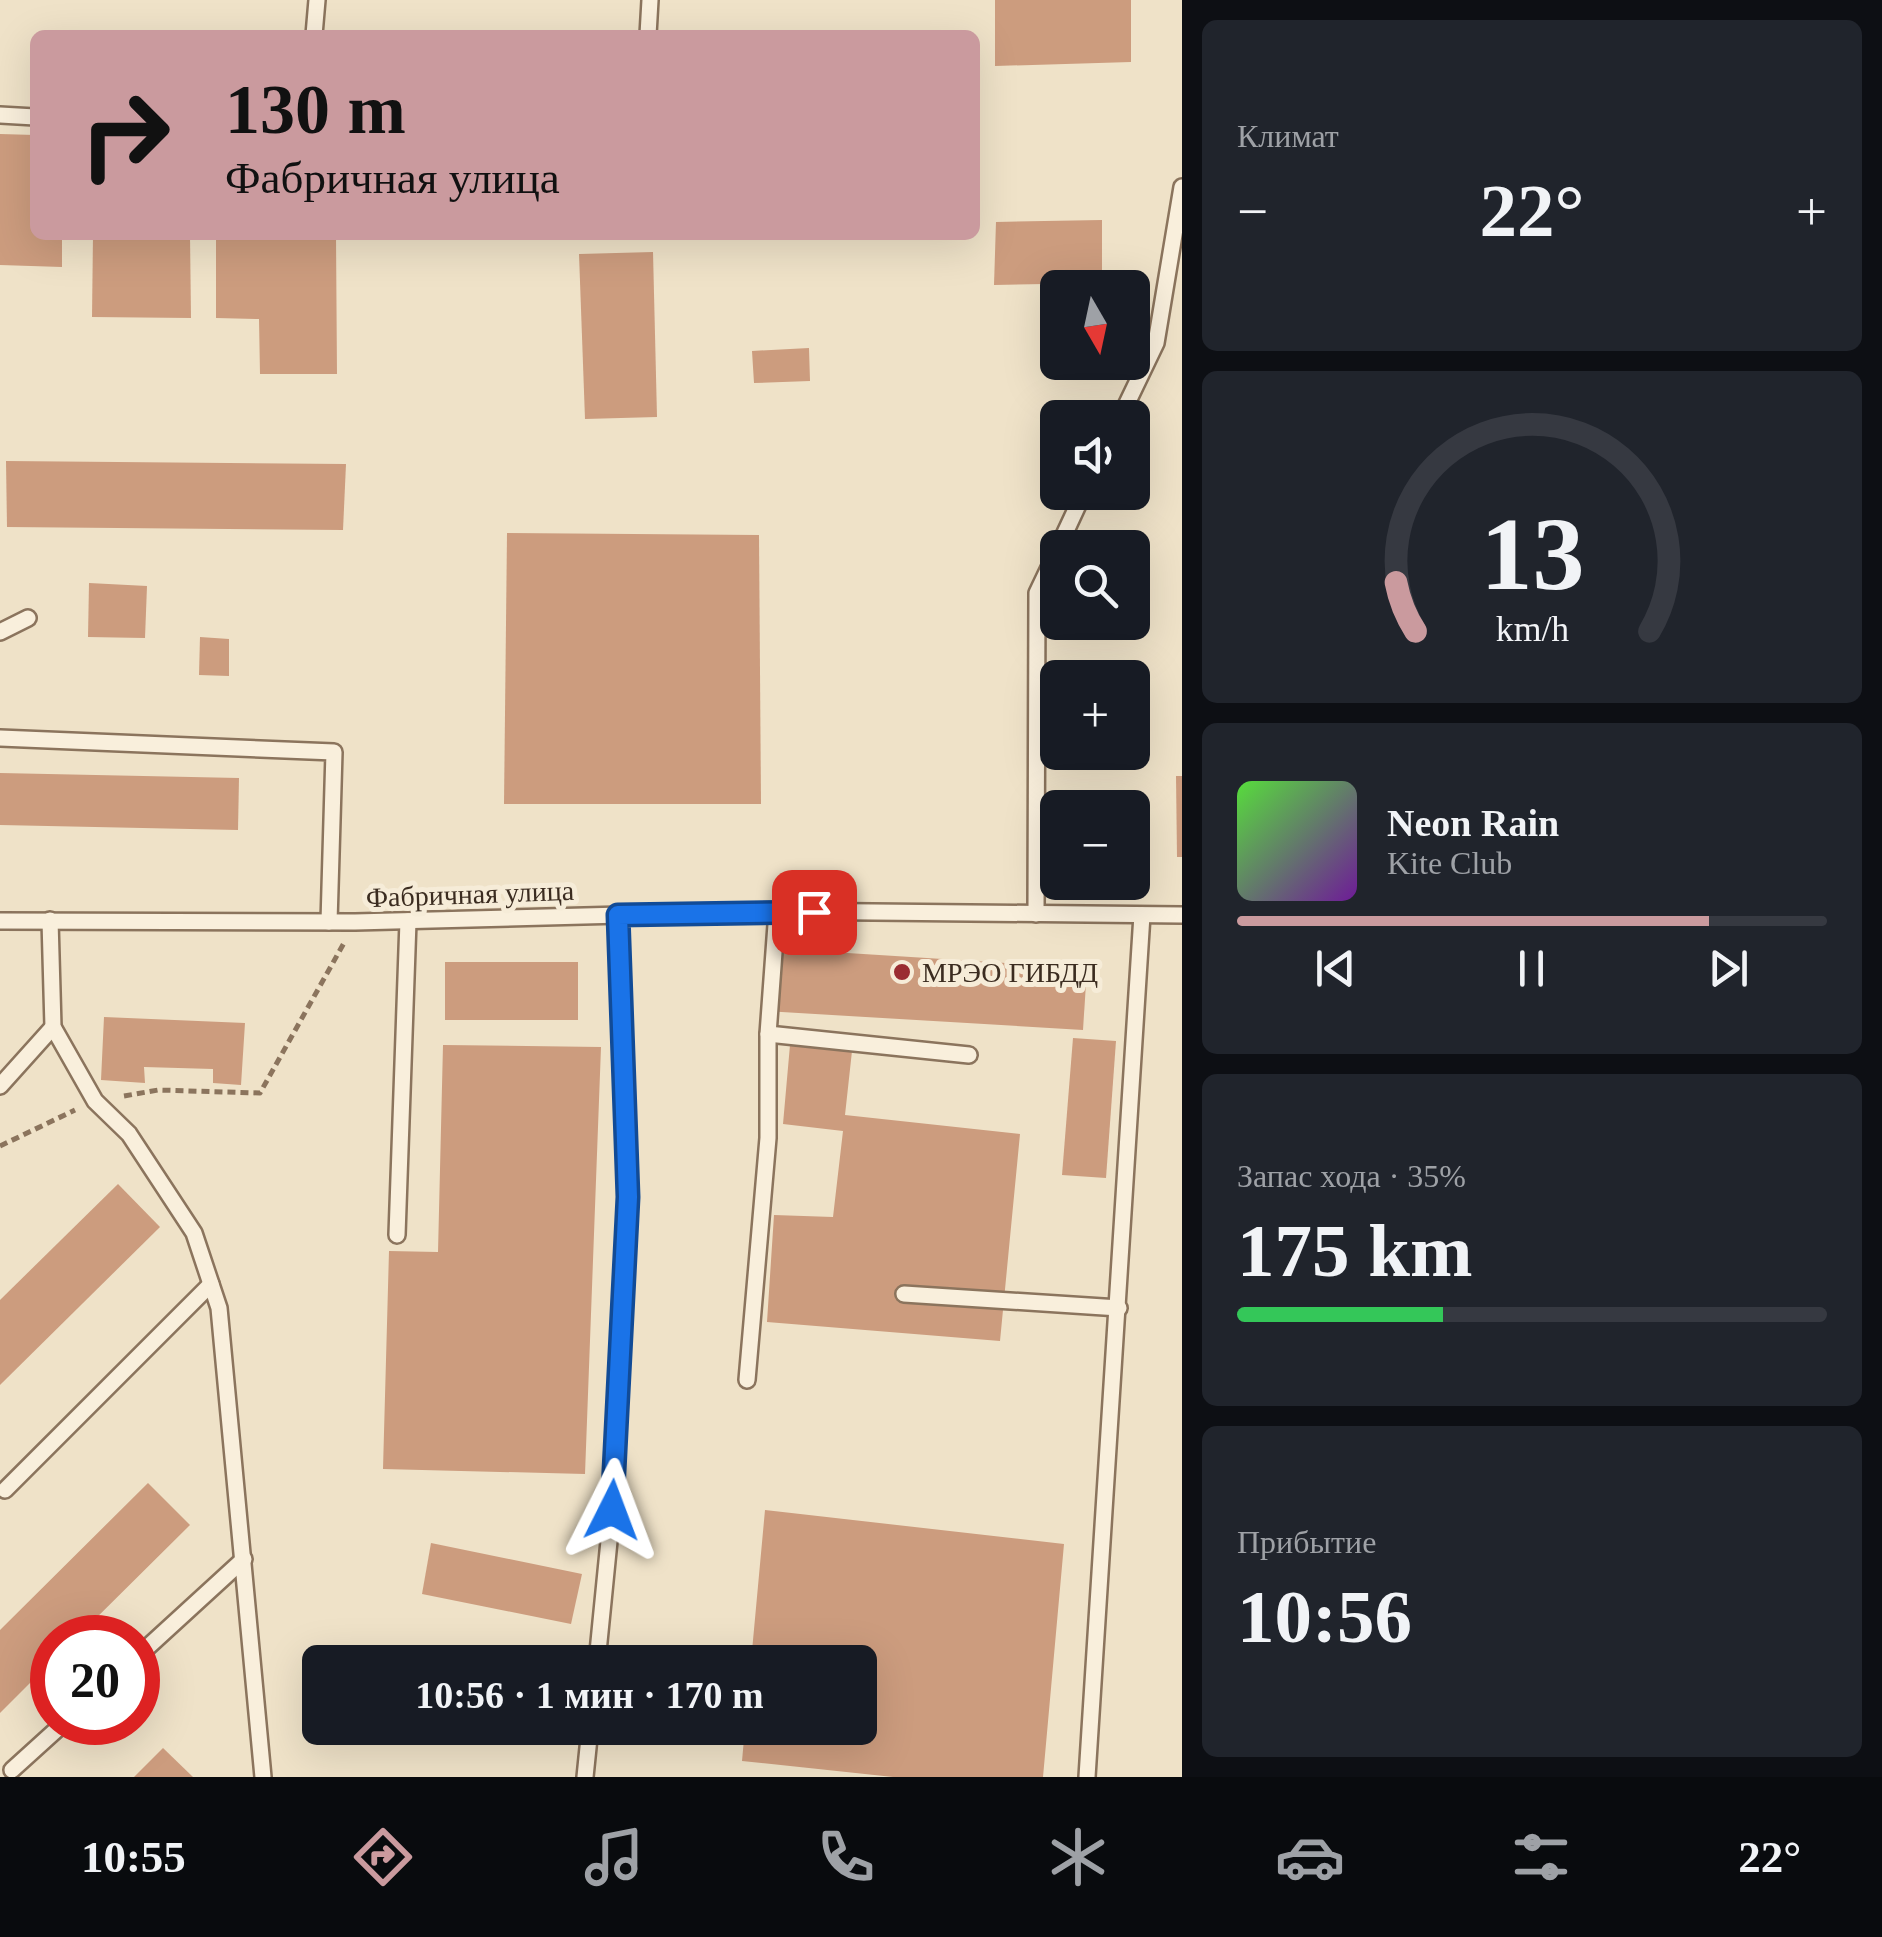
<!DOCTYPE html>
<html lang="ru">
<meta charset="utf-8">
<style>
:root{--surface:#171b24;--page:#20242c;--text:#f1f3f6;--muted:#9ea1a6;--line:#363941;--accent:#ca9a9e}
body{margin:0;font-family:Georgia,serif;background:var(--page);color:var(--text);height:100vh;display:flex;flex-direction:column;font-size:38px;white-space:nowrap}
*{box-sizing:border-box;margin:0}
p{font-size:32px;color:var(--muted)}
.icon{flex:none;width:55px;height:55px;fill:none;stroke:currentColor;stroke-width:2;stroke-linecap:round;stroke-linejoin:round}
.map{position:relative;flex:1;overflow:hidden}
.sheet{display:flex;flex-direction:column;gap:20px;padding:20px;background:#0d0f14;width:700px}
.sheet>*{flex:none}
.guide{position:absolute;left:30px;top:30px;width:950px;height:210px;border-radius:15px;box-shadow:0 10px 40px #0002;background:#ca9a9e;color:#111;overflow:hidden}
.needle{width:65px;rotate:171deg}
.fabs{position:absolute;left:1040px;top:270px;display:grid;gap:20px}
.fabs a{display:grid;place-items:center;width:110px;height:110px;border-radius:15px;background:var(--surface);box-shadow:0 10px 40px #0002;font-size:50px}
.speed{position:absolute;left:30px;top:1615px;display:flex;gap:20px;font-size:50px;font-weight:700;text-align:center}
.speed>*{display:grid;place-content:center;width:130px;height:130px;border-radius:50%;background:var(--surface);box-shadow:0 10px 40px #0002;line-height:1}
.speed .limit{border:15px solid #d22;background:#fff;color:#111}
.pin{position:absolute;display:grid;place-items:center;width:85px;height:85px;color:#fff;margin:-42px;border-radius:20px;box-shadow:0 5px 15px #0006}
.me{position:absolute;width:110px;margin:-55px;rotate:3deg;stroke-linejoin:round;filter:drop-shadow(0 0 8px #0008)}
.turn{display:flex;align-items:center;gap:35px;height:210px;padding:0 30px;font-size:45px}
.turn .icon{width:130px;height:130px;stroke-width:2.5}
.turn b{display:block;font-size:70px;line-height:85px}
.big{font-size:75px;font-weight:800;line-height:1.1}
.sheet .widget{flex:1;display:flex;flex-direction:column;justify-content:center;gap:15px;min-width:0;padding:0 35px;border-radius:15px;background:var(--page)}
.sheet .dial{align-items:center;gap:0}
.dial svg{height:260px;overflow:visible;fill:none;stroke:var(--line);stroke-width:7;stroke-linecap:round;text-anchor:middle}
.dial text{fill:var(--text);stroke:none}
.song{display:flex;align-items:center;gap:30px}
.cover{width:120px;height:120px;border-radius:15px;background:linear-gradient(135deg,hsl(110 70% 55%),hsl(280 70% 35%))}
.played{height:10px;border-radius:5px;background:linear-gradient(90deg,var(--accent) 80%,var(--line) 80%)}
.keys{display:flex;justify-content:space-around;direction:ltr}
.heat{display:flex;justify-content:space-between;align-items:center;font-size:55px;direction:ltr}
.charge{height:15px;border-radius:8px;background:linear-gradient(90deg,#34c759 35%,var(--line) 0)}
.trip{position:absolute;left:302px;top:1645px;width:575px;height:100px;border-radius:15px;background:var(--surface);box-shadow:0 10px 40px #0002;font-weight:800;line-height:100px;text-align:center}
.tabs{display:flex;height:160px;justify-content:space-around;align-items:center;background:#090b0e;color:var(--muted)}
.tabs .icon{width:70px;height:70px}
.tabs .active{color:var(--accent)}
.tabs b{font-size:45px;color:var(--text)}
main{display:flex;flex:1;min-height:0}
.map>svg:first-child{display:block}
.building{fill:#cc9c7e}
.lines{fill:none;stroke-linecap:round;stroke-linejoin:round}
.lane-casing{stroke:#8b745d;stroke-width:20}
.path{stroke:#8b745d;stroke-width:5;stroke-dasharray:8 5;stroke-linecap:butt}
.lane{stroke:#f9efdc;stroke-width:15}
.route-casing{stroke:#114b97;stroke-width:25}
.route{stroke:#1a73e8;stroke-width:18}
.poi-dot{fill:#9a2d32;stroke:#f6ecd8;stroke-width:4}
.labels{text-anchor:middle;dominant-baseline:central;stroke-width:10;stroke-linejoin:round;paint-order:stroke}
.street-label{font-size:28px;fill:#3b2c20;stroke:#f6ecd8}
.poi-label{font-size:28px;fill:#3b2c20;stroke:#f6ecd8;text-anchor:start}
</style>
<main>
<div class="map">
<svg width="1182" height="1777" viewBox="0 0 1182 1777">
<rect width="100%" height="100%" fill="#efe2c8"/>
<g class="building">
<path d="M995,0H1131V62L995,66Z"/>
<path d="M0,134L35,135V235H62V267L0,265Z"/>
<path d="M1102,220V283L994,285L996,222Z"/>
<path d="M93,235H190L191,318L92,317Z"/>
<path d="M216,235L336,236L337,374H260L259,319L216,318Z"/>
<path d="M653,252L657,417L585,419L579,254Z"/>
<path d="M809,348L810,381L754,383L752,351Z"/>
<path d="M6,461L346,464L343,530L7,527Z"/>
<path d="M507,533L759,535L761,804H504Z"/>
<path d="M89,583L147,586L145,638L88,637Z"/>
<path d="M200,637L229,639V676L199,675Z"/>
<path d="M0,773L239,778L238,830L0,825Z"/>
<path d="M1176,776H1182V857H1177Z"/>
<path d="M768,948L1087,968L1083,1030L765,1011Z"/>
<rect x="445" y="962" width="133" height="58"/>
<path d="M104,1017L245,1023L241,1085L213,1083V1069L144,1067L145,1083L101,1080Z"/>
<path d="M1073,1038L1116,1041L1106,1178L1062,1175Z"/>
<path d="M443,1045L601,1047L585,1474L383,1469L389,1251L438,1252Z"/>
<path d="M790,1045L852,1051L845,1115L1020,1134L1000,1341L767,1322L774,1215L833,1217L843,1131L783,1124Z"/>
<path d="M118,1184L160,1227L0,1385V1300Z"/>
<path d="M148,1483L190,1525L76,1638H52V1661L0,1713V1630Z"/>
<path d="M765,1510L1064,1544L1043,1777H893L742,1761L745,1728H860V1662H751Z"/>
<path d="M431,1543L582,1574L571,1624L422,1594Z"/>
<path d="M163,1748L193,1777H134Z"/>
</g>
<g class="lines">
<defs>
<g id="lane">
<path d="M314,35L317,0"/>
<path d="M648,35L650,0"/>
<path d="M0,115L35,117"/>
<path d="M1120,418L1156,343L1182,187"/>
<path d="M1058,548L1084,492"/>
<path d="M0,632L28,618"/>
<path d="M0,738L334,752L329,922"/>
<path d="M1036,914L1037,593L1058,549"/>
<path d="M50,920L53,1027L95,1101L129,1134L194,1233L219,1308L263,1777"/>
<path d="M0,921L355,922L777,911L1182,915"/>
<path d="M768,1034L969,1055"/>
<path d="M0,1086L53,1027"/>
<path d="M397,1235L408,921"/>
<path d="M904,1294L1119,1308"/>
<path d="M747,1380L768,1138V1034L777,911"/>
<path d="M5,1490L211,1284"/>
<path d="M138,1656L244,1559"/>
<path d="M597,1662L612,1511L628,1197L618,915"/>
<path d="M12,1770L65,1722"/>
<path d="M585,1777L590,1728"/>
<path d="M1087,1777L1142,915"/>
</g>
</defs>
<use href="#lane" class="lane-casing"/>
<g class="path">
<path d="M124,1096L158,1090L260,1093L344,943"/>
<path d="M0,1146L75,1110"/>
</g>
<use href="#lane" class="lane"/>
</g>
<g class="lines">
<defs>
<path id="route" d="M612,1510L628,1197L618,915L814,912"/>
</defs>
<use href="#route" class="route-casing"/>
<use href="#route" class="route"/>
</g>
<circle class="poi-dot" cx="902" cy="972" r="10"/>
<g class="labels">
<g class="street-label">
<text transform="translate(470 894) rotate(-2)">Фабричная улица</text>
</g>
<g class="poi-label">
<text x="922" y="972">МРЭО ГИБДД</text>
</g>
</g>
</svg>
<div class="fabs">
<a><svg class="needle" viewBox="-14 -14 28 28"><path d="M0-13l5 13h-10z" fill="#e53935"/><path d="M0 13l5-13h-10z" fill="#9ea1a6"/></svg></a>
<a><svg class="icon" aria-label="sound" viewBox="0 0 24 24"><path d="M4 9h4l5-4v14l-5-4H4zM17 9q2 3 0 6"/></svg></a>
<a><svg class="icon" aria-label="search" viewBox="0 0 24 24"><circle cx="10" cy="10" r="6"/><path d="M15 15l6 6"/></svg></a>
<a>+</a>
<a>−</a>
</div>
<div class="speed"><div class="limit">20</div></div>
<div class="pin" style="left:814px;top:912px;background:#d93025"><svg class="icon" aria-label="arrive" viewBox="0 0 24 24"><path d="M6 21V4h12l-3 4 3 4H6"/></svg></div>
<svg class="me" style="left:612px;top:1510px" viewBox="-20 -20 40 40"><path d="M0-17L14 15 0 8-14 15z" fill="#1a73e8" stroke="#fff" stroke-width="4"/></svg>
<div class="trip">10:56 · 1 мин · 170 m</div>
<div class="guide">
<div class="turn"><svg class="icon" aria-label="right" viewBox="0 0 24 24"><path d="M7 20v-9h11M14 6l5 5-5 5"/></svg><div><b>130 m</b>Фабричная улица</div></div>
</div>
</div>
<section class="sheet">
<div class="widget"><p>Климат</p>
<div class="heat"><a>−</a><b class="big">22°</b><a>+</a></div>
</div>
<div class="widget dial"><svg viewBox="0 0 100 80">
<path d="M14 69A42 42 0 1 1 86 69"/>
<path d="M14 69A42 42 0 0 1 8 54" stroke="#ca9a9e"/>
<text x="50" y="56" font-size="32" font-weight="700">13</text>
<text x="50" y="72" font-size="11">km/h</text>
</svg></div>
<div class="widget">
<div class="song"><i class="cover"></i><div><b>Neon Rain</b><p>Kite Club</p></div></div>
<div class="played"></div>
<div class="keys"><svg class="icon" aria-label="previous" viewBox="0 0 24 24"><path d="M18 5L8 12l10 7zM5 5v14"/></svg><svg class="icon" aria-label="pause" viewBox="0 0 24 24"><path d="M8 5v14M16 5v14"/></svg><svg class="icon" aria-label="next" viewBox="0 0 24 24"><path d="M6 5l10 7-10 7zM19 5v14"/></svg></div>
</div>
<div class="widget"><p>Запас хода · 35%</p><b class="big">175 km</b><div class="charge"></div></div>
<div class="widget"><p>Прибытие</p><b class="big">10:56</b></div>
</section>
</main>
<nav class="tabs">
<b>10:55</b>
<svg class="icon active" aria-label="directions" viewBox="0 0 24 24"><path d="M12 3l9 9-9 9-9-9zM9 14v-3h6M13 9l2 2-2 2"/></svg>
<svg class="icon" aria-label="music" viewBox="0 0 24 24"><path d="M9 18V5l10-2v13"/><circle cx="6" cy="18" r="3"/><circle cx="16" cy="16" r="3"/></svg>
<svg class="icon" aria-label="phone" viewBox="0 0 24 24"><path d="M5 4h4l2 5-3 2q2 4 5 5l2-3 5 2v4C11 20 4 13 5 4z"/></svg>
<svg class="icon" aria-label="climate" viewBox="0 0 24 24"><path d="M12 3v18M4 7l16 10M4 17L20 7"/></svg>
<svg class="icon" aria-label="car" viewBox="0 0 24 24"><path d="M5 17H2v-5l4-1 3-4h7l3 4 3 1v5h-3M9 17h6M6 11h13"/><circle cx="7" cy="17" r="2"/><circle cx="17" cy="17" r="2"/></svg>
<svg class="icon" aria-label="filters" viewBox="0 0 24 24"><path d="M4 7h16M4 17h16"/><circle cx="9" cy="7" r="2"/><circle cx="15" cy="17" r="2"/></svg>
<b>22°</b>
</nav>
